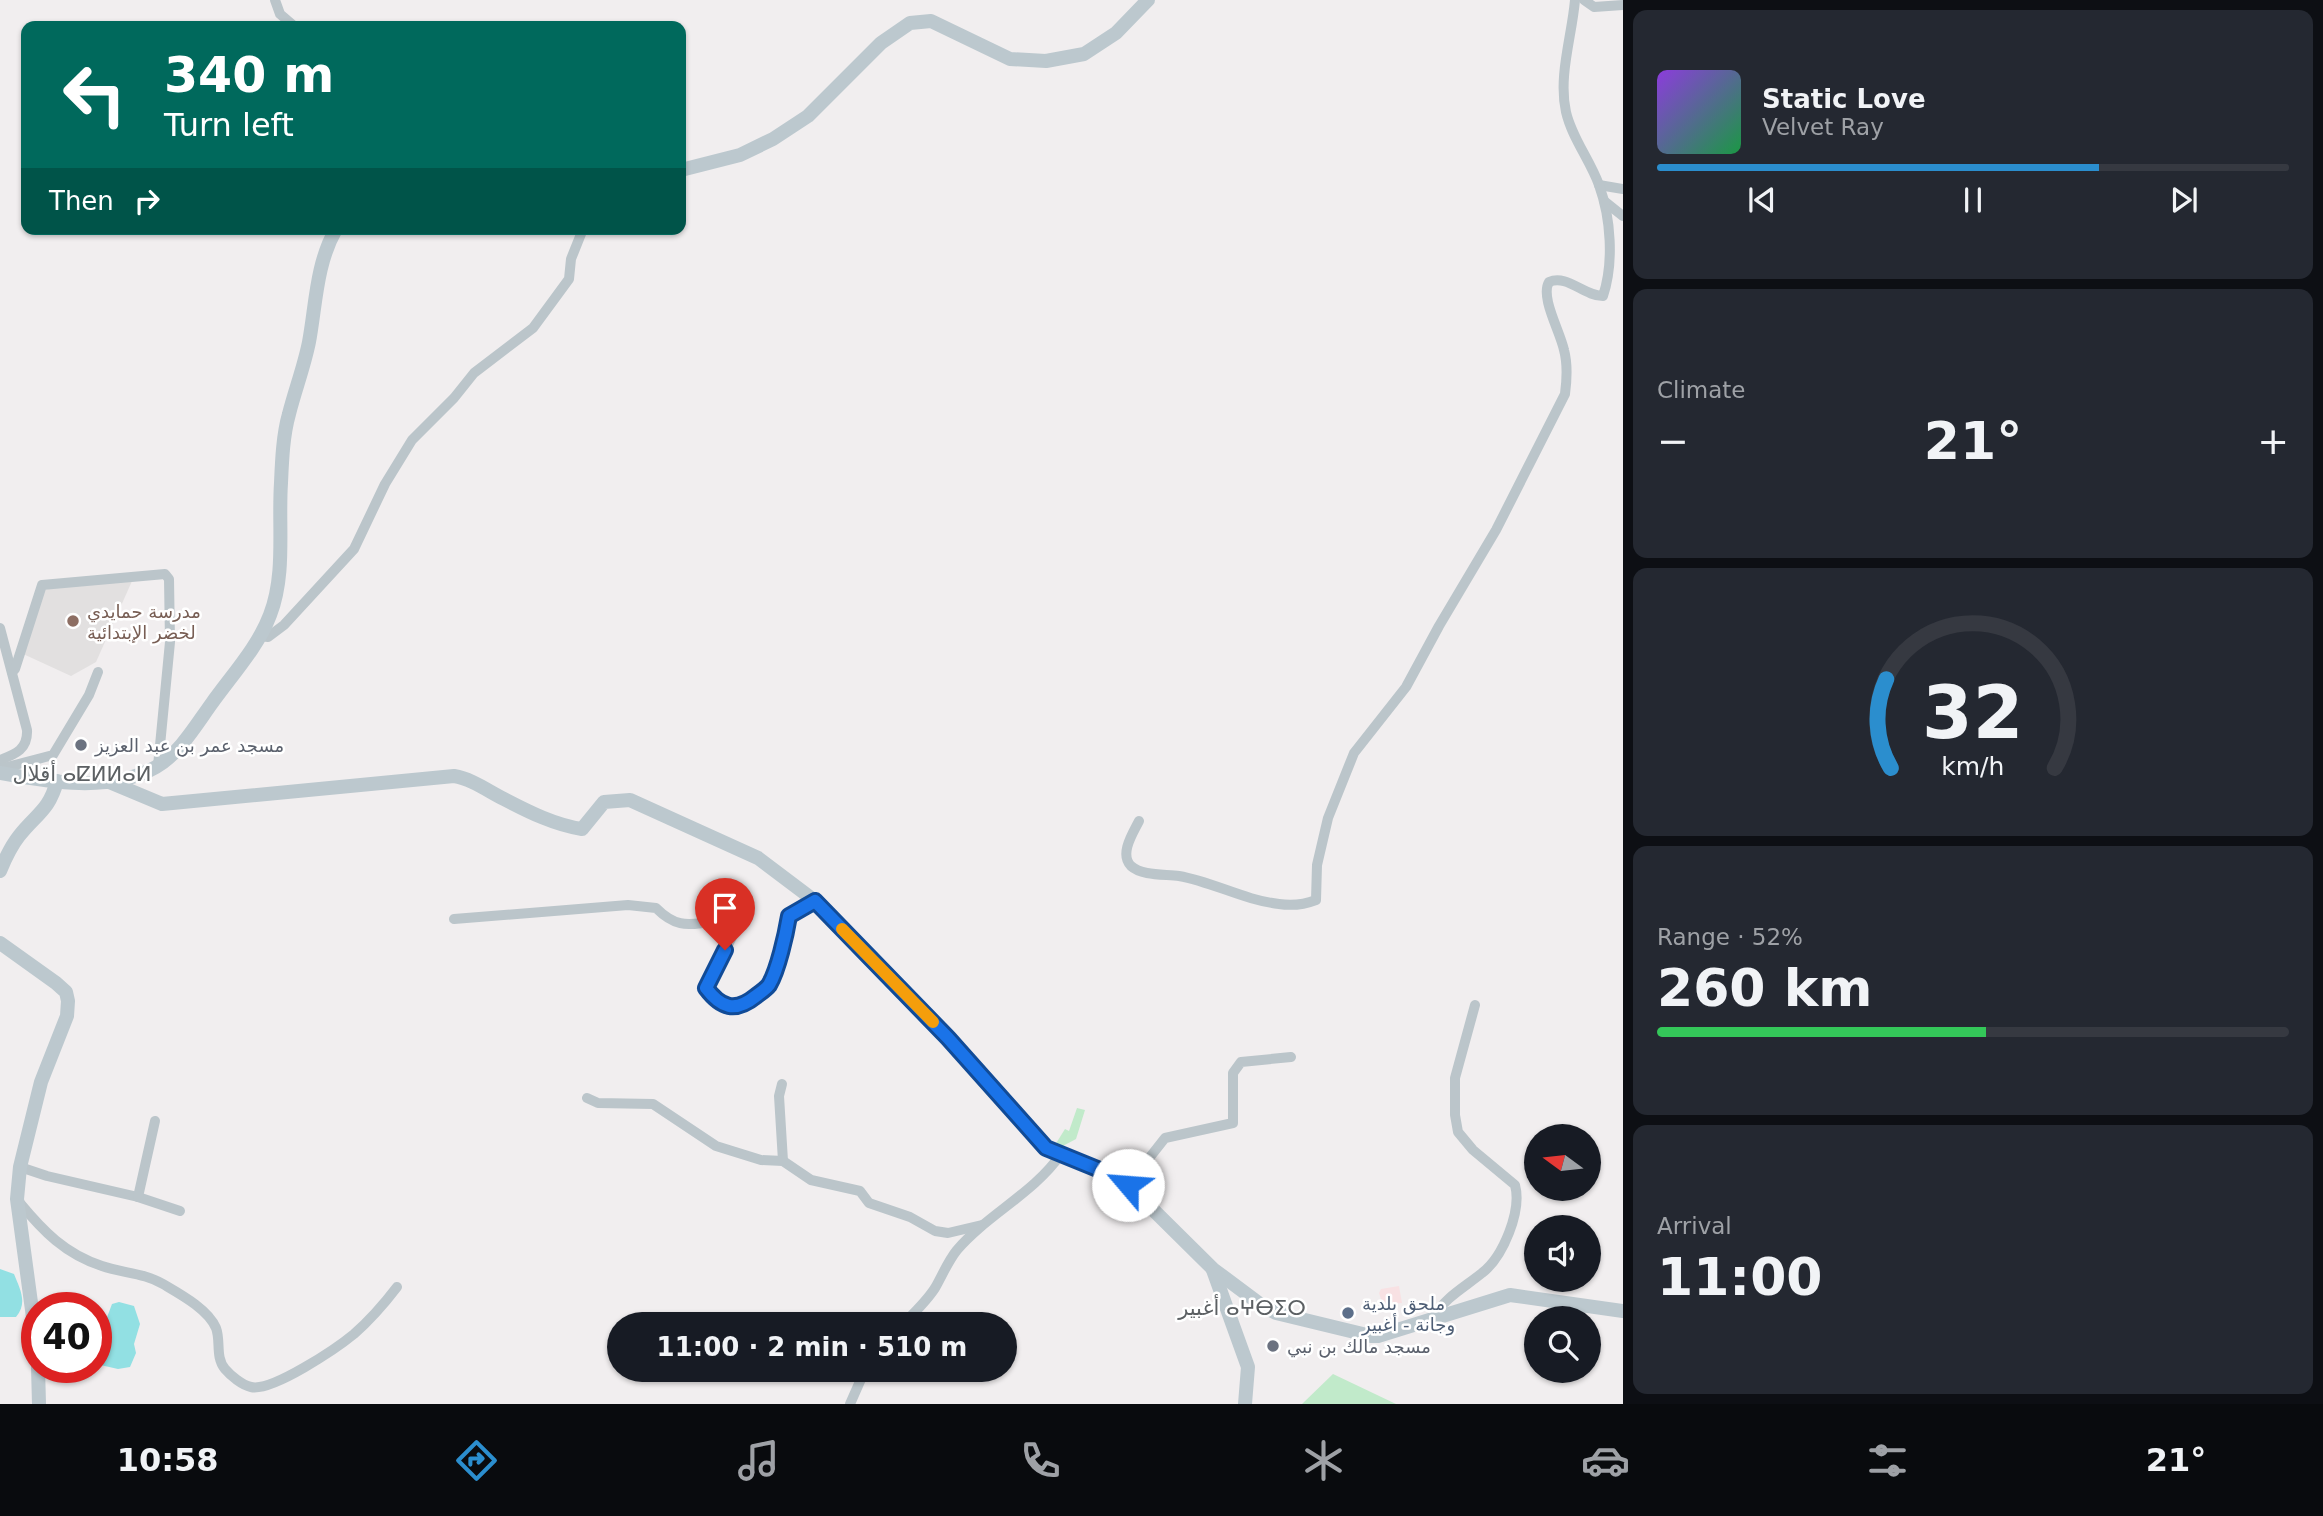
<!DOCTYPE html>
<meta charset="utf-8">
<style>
:root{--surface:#171b24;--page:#242831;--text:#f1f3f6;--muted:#9ea1a6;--line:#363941;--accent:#2b8ece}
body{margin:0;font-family:"DejaVu Sans",Vazirmatn,"Noto Sans Tifinagh",sans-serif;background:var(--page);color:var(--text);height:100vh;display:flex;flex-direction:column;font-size:26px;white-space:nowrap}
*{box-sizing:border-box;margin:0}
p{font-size:23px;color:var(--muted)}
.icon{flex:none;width:38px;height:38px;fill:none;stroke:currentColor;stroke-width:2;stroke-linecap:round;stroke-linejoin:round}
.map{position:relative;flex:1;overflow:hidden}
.details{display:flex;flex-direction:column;gap:10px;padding:10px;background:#0d0f14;width:700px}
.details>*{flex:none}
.banner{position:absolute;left:21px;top:21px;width:665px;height:214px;border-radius:14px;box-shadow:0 2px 5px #0004;background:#00695c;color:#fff;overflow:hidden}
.needle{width:46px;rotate:285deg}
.controls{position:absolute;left:1524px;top:1124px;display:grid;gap:14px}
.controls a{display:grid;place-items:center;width:77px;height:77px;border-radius:50%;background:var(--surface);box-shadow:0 2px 5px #0004;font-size:35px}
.speed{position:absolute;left:21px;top:1292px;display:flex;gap:14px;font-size:35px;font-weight:700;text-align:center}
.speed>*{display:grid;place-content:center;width:91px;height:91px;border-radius:50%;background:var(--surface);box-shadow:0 2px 5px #0004;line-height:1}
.speed .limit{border:10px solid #d22;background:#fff;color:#111}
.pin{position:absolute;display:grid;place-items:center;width:60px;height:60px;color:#fff;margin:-72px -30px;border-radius:50% 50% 50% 0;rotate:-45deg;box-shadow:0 0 7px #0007}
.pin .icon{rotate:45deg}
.me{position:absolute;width:77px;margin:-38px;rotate:297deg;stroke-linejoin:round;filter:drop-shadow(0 0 5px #0008)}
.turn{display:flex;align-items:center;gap:24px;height:147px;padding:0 28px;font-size:32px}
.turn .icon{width:91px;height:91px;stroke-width:2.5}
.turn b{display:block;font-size:49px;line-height:60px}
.then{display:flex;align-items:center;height:66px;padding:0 28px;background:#0003;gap:14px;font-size:26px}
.big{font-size:52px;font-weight:700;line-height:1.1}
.details .tile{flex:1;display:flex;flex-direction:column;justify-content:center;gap:10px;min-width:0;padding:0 24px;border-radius:14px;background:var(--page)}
.details .dial{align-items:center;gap:0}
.dial svg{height:182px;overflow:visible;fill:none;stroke:var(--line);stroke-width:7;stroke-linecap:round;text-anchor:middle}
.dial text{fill:var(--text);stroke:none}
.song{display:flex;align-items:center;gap:21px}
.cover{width:84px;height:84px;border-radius:10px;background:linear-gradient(135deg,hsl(270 70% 55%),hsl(140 70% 35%))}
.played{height:7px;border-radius:4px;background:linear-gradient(90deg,var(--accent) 70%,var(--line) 70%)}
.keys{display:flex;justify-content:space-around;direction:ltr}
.heat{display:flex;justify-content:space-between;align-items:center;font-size:38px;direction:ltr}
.charge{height:10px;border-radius:5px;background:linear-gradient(90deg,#34c759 52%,var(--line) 0)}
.trip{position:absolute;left:607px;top:1312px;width:410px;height:70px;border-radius:35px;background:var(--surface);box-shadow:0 2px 5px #0004;font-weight:700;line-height:70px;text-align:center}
.tabs{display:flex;height:112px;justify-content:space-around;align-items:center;background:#090b0e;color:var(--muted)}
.tabs .icon{width:49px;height:49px}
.tabs .active{color:var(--accent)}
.tabs b{font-size:32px;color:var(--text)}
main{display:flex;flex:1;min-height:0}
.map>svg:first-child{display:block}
.education{fill:#e2e0e0}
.medical{fill:#f8e1e3}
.green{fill:#c1eaca}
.water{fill:#92e0e3}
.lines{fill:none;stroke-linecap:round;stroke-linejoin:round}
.street{stroke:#bbc5ca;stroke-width:10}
.secondary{stroke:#bcc8ce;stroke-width:14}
.route-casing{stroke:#114b97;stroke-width:18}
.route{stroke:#1a73e8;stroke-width:12}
.slow{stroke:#f59e0b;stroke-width:12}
.education-dot{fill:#8d6e63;stroke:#fff;stroke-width:2.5}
.worship-dot{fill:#6b7280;stroke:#fff;stroke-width:2.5}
.service-dot{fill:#5c6f8a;stroke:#fff;stroke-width:2.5}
.labels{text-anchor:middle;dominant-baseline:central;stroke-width:5;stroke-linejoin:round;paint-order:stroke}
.education-label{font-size:18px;fill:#785e54;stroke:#fff;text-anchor:start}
.worship-label{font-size:18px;fill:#5b616d;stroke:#fff;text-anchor:start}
.service-label{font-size:18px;fill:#4e5e75;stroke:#fff;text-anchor:start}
.quarter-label{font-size:21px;fill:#5c6063;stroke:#fff}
</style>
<main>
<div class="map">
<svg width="1623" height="1404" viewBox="0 0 1623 1404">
<rect width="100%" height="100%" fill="#f1eeef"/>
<path class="education" d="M109,581H132L96,662L71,676L21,653L42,590Z"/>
<path class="medical" d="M1399,1286L1402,1303L1383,1305L1379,1293L1381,1289Z"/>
<g class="green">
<path d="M1077,1108L1085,1110L1076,1139L1061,1147L1055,1145L1065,1129L1069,1131Z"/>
<path d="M1333,1374L1396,1404H1302Z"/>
</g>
<g class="water">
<path d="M0,1269L14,1274C20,1289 28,1303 16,1317H0Z"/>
<path d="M119,1302L134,1306L140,1324L134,1344L136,1353L130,1367L118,1369L96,1364V1323L99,1324L106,1320L112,1304Z"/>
</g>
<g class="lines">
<g class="street">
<path d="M275,0L280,14L294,26"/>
<path d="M1584,0L1594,7L1623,5"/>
<path d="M1599,185L1623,189"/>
<path d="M1604,201L1623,216"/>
<path d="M0,628L27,730C28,749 16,754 0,760"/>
<path d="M260,636L268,637L284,625L354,549L385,484L412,440L454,398L474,373L533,328L569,279L571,259L583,229"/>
<path d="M12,672L15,669L42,585L165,574L169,579L170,642L158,766"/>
<path d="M0,769L53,755L89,695L98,672"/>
<path d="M1139,821C1133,833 1119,854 1131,866C1142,876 1165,874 1179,876C1213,882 1244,900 1279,904C1292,906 1303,905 1316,900L1317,865L1328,818L1354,753L1406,687L1439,626L1496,530L1565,394C1567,379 1568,365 1564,350C1560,331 1540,297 1549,282C1567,274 1584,296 1603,296C1614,263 1611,218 1599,185C1590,160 1572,138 1566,112C1558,76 1572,36 1575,0"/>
<path d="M454,919L628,905L656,908C688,940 703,912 734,927L735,931L706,988C721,1008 735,1013 756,996C760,993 766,989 769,985C778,970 786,934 789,916L815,901"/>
<path d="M782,1084L779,1096L783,1161"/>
<path d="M587,1098L598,1103L653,1104L716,1146L761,1160L783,1161L811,1180L860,1191L869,1203L910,1217L935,1231L948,1233L982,1225"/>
<path d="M20,1167L47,1176L138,1197L180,1211"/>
<path d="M1128,1185L1165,1138L1233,1123V1073L1241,1062L1291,1057"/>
<path d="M138,1197L155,1121"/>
<path d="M19,1202C43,1231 65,1254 102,1266C122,1273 145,1273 163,1284C180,1294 208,1309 216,1328C221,1341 215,1357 225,1369C231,1376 242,1385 251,1387C272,1392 337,1348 354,1334C370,1320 384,1304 397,1287"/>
<path d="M1434,1317C1444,1298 1465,1287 1482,1273C1503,1257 1522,1211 1515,1185L1473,1150L1458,1132L1455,1115V1078L1475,1005"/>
<path d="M902,1325C914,1313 926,1302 935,1288C942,1276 948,1261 957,1250C988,1214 1034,1193 1061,1154"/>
<path d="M850,1404L865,1370"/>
</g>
<g class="secondary">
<path d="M681,170L740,155L773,139L808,116L881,43L910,23L931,21L1010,59L1046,61L1084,54L1116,33L1148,0"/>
<path d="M0,773C49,782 111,793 156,767C180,753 196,725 212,703C232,675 258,647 270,615C286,574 278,526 281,483C282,460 283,435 289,414C295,390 304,367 309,342C316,304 316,264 336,229"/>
<path d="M107,781L162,804L454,776C472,779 488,791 504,799C529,812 555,825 582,829L604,802L630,800L758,858L815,901L948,1038L1046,1148L1122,1179L1213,1269L1264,1307L1276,1313L1371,1336H1378L1510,1295L1623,1311"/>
<path d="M0,871C5,859 11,846 19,836C36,814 49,811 57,781"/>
<path d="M0,943L56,983L66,992L68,1001L67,1016L41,1082L20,1167L17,1199L37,1347"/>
<path d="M1213,1270L1248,1367L1245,1404"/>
<path d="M38,1367L39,1404"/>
</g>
</g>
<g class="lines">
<defs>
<path id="route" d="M725,950L706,988C721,1008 735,1013 756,996C760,993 766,989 769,985C778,970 786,934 789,916L815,901L948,1038L1046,1148L1122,1179L1128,1185"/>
</defs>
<use href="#route" class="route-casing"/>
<use href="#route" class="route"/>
<path class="slow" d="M842,929L933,1022"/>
</g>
<circle class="education-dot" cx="73" cy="621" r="7"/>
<g class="worship-dot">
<circle cx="81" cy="745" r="7"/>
<circle cx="1273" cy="1346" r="7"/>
</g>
<circle class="service-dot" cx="1348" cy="1313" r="7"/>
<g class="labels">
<g class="education-label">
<text x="87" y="611">مدرسة حمايدي<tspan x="87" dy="21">لخضر الإبتدائية</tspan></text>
</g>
<g class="worship-label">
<text x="95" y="745">مسجد عمر بن عبد العزيز</text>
<text x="1287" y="1346">مسجد مالك بن نبي</text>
</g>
<g class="service-label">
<text x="1362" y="1303">ملحق بلدية<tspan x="1362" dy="21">وجانة - أغبير</tspan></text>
</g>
<g class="quarter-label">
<text x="82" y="774">أقلال ⴰⵇⵍⵍⴰⵍ</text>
<text x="1242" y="1308">أغبير ⴰⵖⴱⵉⵔ</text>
</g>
</g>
</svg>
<div class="controls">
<a><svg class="needle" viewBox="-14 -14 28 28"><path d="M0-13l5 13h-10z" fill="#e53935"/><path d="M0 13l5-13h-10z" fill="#9ea1a6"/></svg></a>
<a><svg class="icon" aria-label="sound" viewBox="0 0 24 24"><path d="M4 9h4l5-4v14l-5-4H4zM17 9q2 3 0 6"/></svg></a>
<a><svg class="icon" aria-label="search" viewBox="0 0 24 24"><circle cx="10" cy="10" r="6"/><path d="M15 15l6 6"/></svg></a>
</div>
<div class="speed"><div class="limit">40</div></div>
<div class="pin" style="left:725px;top:950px;background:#d93025"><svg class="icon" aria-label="arrive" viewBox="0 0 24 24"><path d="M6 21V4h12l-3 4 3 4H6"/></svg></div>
<svg class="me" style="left:1128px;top:1185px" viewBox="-20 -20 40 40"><circle r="19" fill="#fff"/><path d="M0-13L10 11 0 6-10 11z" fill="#1a73e8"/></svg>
<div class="trip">11:00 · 2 min · 510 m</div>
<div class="banner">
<div class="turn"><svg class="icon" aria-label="left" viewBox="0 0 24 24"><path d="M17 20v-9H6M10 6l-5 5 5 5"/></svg><div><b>340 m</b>Turn left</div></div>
<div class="then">Then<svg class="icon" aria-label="right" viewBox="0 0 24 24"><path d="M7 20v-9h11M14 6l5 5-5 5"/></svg></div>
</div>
</div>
<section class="details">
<div class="tile">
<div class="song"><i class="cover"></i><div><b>Static Love</b><p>Velvet Ray</p></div></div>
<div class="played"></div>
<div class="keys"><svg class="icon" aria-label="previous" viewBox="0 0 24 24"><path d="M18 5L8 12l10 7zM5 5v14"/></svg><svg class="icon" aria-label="pause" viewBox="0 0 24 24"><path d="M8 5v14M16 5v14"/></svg><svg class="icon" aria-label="next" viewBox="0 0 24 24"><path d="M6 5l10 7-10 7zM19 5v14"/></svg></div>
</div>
<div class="tile"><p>Climate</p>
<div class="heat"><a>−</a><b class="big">21°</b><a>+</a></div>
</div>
<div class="tile dial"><svg viewBox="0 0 100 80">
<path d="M14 69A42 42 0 1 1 86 69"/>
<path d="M14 69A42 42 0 0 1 12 30" stroke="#2b8ece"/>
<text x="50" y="56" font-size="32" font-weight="700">32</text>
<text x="50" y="72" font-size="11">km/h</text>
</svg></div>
<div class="tile"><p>Range · 52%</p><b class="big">260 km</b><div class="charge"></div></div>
<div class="tile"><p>Arrival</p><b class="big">11:00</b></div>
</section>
</main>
<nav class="tabs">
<b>10:58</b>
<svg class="icon active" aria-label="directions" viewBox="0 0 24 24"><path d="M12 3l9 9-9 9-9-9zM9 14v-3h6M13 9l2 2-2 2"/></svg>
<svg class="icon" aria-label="music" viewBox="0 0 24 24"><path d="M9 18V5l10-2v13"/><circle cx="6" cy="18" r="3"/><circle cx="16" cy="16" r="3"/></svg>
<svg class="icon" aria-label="phone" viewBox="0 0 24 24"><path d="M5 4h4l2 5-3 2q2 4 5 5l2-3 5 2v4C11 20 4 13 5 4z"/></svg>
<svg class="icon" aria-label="climate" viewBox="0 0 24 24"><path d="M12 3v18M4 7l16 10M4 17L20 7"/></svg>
<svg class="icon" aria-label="car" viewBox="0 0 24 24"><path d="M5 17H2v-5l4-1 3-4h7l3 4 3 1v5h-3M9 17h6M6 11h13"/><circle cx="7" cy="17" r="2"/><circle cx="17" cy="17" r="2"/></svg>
<svg class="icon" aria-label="filters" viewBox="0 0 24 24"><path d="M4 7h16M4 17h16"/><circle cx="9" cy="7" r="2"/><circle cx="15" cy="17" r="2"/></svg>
<b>21°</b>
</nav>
